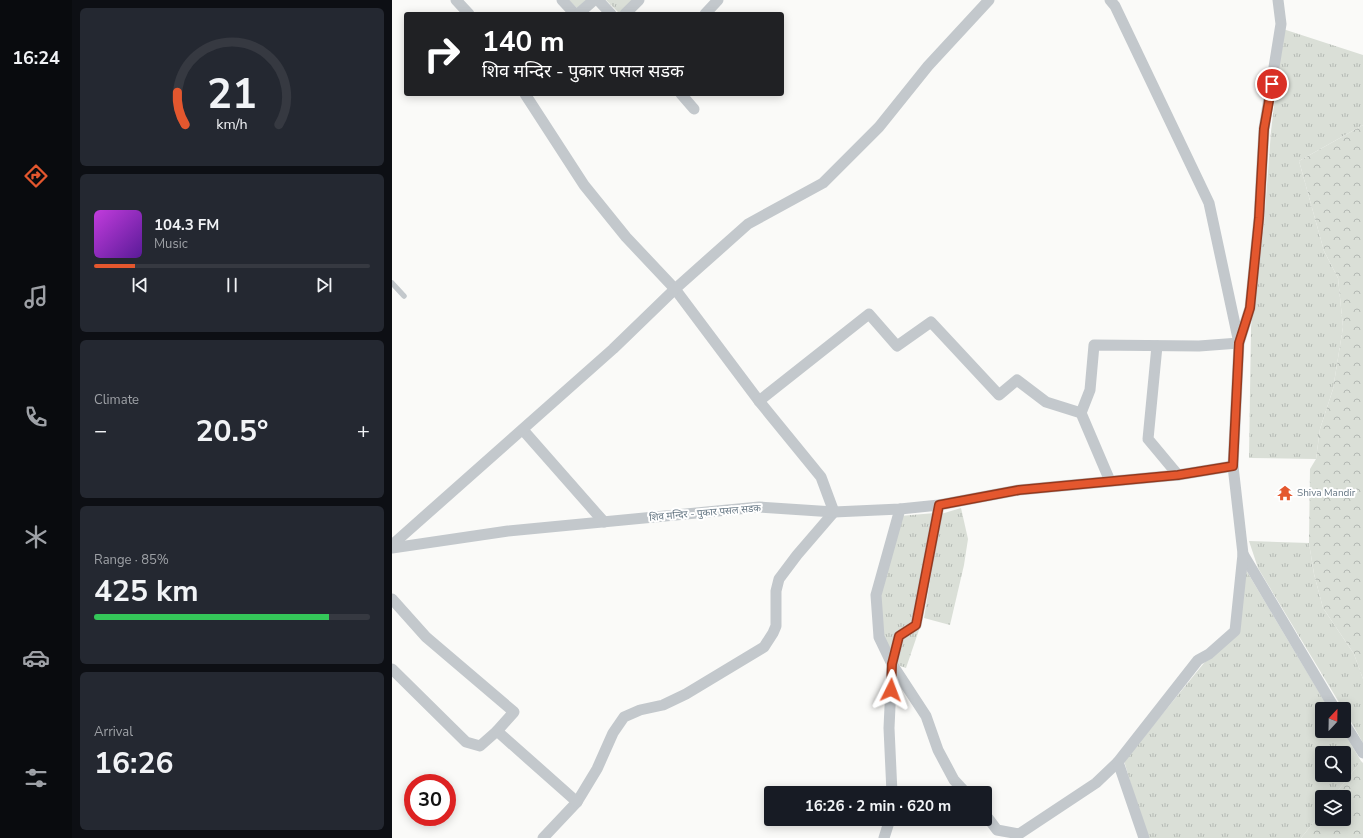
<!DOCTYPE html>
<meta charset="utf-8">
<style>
:root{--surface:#171b24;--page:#242831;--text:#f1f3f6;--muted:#9ea1a6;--line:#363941;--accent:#e4572e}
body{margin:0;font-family:"Nunito Sans","Noto Sans Devanagari",sans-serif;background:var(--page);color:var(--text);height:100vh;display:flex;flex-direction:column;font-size:15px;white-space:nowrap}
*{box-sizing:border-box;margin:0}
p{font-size:13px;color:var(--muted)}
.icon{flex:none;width:22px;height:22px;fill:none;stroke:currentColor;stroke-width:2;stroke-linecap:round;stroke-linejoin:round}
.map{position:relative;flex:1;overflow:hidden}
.sheet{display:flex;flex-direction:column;gap:8px;padding:8px;background:#0d0f14;width:320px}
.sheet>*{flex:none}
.guide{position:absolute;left:12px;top:12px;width:380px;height:84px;border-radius:4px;box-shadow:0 2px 10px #0003;background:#202124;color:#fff;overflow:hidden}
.needle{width:26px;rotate:22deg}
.controls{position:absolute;left:923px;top:702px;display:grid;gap:8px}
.controls a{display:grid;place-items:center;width:36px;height:36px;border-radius:4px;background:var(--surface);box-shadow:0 2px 10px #0003;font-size:20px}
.speed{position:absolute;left:12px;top:774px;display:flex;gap:8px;font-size:20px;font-weight:700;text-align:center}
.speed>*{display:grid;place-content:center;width:52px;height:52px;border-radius:50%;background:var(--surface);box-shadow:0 2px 10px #0003;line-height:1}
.speed .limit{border:6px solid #d22;background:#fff;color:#111}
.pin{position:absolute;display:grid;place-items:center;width:34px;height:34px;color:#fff;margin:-17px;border:2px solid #fff;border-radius:50%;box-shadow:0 1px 4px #0007}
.me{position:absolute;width:44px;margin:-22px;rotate:3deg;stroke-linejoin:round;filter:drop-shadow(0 0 3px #0008)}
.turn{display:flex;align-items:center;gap:14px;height:84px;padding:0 12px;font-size:18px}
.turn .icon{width:52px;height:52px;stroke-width:2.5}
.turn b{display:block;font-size:28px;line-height:34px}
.big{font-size:30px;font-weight:700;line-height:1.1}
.sheet .card{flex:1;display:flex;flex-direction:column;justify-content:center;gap:6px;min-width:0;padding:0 14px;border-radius:6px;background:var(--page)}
.sheet .dial{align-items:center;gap:0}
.dial svg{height:104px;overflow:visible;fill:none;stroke:var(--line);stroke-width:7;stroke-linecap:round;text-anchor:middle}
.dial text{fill:var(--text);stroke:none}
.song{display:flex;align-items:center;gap:12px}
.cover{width:48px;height:48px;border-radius:6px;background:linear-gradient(135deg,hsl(290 70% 55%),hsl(270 70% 35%))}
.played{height:4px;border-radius:2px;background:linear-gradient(90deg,var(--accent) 15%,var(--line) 15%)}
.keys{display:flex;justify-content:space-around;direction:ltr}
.heat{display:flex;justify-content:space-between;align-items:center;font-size:22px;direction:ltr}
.charge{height:6px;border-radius:3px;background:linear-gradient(90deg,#34c759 85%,var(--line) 0)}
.trip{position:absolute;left:372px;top:786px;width:228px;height:40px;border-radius:4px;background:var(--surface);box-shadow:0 2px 10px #0003;font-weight:700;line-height:40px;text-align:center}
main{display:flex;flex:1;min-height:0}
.dock{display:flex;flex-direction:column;width:72px;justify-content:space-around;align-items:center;background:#090b0e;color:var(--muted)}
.dock .icon{width:28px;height:28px}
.dock .active{color:var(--accent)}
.dock b{font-size:18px;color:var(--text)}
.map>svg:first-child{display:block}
.grass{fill:url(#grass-tufts);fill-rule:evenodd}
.forest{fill:url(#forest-crowns)}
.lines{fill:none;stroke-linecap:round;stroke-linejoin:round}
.service{stroke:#c3c8cc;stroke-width:5.5}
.minor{stroke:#c3c8cc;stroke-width:11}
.route-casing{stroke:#94391e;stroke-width:10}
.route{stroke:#e4572e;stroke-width:7}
.labels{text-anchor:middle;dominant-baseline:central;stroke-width:4;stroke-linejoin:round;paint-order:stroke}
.poi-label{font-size:10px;fill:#657683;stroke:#fff;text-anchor:start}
.street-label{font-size:10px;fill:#657683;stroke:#fff}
</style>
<main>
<nav class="dock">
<b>16:24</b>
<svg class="icon active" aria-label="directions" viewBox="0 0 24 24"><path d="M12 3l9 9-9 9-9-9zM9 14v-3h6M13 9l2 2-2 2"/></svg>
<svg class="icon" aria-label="music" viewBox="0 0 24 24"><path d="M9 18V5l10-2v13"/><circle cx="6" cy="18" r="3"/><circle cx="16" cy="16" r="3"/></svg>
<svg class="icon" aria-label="phone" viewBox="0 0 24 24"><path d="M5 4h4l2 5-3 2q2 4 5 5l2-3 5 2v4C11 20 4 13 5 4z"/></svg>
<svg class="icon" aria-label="climate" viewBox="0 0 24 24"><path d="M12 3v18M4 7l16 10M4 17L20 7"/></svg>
<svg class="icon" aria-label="car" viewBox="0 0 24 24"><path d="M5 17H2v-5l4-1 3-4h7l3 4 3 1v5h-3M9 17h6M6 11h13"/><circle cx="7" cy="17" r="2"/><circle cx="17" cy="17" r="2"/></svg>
<svg class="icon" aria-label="filters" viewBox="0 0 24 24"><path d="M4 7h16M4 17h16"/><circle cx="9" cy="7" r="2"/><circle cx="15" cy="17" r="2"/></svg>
</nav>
<section class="sheet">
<div class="card dial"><svg viewBox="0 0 100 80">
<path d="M14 69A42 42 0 1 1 86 69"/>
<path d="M14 69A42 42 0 0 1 8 44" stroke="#e4572e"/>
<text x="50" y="56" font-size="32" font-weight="700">21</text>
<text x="50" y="72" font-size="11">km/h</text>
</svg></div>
<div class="card">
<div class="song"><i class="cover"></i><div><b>104.3 FM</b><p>Music</p></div></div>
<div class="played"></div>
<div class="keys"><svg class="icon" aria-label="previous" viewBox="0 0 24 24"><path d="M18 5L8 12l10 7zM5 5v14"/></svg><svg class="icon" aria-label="pause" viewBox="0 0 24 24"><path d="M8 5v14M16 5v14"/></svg><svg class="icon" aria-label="next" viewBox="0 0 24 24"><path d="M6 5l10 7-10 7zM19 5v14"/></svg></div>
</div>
<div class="card"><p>Climate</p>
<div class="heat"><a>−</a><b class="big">20.5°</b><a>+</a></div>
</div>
<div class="card"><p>Range · 85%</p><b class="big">425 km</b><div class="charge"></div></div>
<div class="card"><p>Arrival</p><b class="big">16:26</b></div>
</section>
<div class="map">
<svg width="971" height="838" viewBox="0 0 971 838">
<defs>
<pattern id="grass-tufts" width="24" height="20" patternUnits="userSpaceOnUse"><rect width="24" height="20" fill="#dadfd7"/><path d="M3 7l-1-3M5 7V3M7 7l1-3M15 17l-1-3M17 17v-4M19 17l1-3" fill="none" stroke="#b4b9b4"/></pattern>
<pattern id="forest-crowns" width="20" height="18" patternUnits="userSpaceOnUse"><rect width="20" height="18" fill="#dadfd7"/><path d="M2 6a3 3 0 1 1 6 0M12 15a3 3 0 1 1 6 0" fill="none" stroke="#b4b9b4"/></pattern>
</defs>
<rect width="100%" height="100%" fill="#fafaf8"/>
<g class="grass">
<path d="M177,0H195L185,8Z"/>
<path d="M214,0H241L227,13Z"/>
<path d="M891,29L971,55V125L907,161L932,251L946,278L951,327L941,389L928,429L924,459L857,458L859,327L872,225L879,131Z"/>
<path d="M569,508L576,539L572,565L558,625L532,618L549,514Z"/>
<path d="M543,513L522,621L499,652L490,636L488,597L508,516Z"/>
<path d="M857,541L917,543L922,574L931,608L962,654L971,679V743L952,709H951L866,568Z"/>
<path d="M854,570L937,709H930V731H951L969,761L941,797H930V812L909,838H755L732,761L812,663L847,633ZM930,753H952V775H930Z"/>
<path d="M528,627L514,668L505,665L510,640Z"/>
</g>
<g class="forest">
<path d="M971,125V679L962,654L931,608L922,574L917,543L918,469L924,459L928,429L941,389L951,327L946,278L932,251L907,161Z"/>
<path d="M969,761L971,763V838H909L930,812V819H952V797H941Z"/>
</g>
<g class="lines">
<path class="service" d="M0,283L12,296"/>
<g class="minor">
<path d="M64,0L77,14"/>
<path d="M170,0L183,14"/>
<path d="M206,0L219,14"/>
<path d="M186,14L202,0"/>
<path d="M233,14L247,0"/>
<path d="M313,14L326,0"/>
<path d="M133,94L192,185L234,237L283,289L367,401L429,477L442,512L405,555L387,579L384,591V626L381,633L372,647L294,694L271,705L248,710L232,717L221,733L205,769L185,802L151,838"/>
<path d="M289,94L302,109"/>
<path d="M765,346L756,439L786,475"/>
<path d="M367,401L477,314L505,346L539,322L607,395L625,380L654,402L689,413L718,481"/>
<path d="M689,413L698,390L702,345L807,346L847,343L817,203L723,6L718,0"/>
<path d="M131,430L212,522"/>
<path d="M508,509L484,595L487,637L500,664L534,716L546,750L562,780L574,793"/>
<path d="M0,545L221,349L283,289L356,224L431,183L487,127L536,66L597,0"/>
<path d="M0,548L116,531L367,507L442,512L508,509L547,505L627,490L786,475L841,466"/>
<path d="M851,554L943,709"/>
<path d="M0,599L34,637L122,712L105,731"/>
<path d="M0,669L74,742L88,746L105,731L185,802"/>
<path d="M952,723L971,753"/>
<path d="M500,793L497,728L500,664L507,636L524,625L547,505"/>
<path d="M593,814L605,830L627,834L704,783L726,762"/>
<path d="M492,838L498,819"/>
<path d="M752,838L726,762L806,660L817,654L843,631L851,554L841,466L847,343L858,308L867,218L872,129L889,24L886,0"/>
</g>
</g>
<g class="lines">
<defs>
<path id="route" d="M499,690L500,664L507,636L524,625L547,505L627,490L786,475L841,466L847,343L858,308L867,218L872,129L880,84"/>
</defs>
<use href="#route" class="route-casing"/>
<use href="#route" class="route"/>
</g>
<defs>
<symbol id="temple-bare" viewBox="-9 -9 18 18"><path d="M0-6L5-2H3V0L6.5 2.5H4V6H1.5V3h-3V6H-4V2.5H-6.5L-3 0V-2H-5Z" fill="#e4572e" stroke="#fff" stroke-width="2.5" paint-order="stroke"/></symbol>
</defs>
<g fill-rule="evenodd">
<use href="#temple-bare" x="882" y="482" width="22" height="22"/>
</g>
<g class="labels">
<g class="poi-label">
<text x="905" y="493">Shiva Mandir</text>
</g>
<g class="street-label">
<text transform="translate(313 513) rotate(-5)">शिव मन्दिर - पुकार पसल सडक</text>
</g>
</g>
</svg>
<div class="controls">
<a><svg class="needle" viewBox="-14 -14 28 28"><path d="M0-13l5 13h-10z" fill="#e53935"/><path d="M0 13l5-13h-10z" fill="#9ea1a6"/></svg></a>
<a><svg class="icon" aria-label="search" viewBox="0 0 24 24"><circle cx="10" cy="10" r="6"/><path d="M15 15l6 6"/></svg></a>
<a><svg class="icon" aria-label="layers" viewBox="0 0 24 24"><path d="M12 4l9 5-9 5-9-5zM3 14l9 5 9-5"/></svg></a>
</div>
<div class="speed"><div class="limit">30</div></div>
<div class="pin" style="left:880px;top:84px;background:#d93025"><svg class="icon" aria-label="arrive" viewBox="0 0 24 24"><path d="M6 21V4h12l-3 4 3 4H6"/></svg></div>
<svg class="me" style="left:499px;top:690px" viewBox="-20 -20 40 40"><path d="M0-17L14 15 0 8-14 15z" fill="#e4572e" stroke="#fff" stroke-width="4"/></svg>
<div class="trip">16:26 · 2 min · 620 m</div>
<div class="guide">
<div class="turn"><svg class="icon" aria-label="right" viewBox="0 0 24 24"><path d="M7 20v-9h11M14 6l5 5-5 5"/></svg><div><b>140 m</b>शिव मन्दिर - पुकार पसल सडक</div></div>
</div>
</div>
</main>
